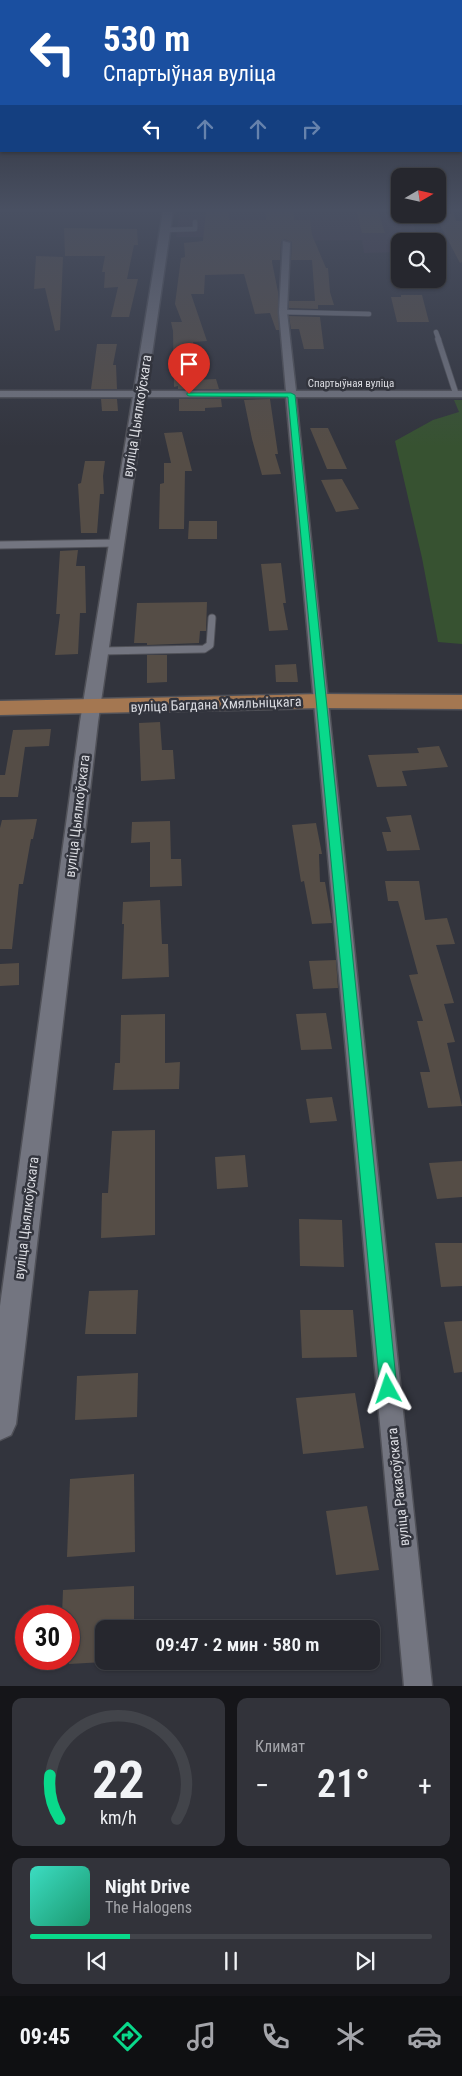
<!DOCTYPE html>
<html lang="ru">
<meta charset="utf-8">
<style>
:root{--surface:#26272e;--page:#32333a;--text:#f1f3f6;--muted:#a4a5aa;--line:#42444a;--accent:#09d98b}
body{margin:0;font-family:"Roboto Condensed",sans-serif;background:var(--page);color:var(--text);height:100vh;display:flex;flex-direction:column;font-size:19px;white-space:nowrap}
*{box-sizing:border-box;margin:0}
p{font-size:16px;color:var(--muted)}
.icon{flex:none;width:28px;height:28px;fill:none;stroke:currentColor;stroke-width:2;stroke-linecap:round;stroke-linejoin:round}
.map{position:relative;height:1686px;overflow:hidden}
.drawer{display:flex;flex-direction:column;gap:12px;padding:12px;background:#151519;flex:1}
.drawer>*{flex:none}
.hud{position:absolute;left:0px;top:0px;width:462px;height:152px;box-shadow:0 1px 4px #0004,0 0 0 1px var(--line);background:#1a4fa0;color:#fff;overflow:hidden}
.needle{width:32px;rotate:81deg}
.buttons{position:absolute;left:391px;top:168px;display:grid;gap:10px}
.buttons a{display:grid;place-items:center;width:55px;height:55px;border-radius:10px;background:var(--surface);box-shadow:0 1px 4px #0004,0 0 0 1px var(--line);font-size:25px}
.speed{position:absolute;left:15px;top:1605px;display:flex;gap:10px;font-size:25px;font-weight:700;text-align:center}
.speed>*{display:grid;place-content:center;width:65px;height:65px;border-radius:50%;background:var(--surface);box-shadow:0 1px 4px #0004,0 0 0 1px var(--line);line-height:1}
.speed .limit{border:8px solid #d22;background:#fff;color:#111}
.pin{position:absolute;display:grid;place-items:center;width:42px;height:42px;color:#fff;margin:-51px -21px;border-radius:50% 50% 50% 0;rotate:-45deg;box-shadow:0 0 5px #0007}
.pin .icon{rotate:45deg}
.me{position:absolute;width:55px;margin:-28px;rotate:355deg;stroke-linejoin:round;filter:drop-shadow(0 0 4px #0008)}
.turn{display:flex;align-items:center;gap:18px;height:105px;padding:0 20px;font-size:22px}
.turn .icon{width:65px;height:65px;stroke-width:2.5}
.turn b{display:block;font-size:35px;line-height:42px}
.lanes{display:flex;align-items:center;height:48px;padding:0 20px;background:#0003;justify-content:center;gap:25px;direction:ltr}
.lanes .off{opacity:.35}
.big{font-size:38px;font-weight:600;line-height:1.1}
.drawer .tile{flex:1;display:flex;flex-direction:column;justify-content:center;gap:8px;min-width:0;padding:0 18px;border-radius:10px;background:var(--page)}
.drawer .dial{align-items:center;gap:0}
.dial svg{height:130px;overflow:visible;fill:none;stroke:var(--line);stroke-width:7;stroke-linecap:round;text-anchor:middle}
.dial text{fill:var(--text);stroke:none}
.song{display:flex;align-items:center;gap:15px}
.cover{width:60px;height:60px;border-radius:8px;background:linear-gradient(135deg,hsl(170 70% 55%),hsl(160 70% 35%))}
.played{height:5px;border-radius:2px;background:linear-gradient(90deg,var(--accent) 25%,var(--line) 25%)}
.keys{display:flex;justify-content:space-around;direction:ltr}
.heat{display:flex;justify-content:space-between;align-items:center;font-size:28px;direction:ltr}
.drawer .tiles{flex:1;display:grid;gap:12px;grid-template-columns:1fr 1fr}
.tile:last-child{grid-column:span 2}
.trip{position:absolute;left:95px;top:1620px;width:285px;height:50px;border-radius:10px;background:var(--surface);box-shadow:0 1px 4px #0004,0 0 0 1px var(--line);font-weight:600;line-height:50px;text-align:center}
.tabs{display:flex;height:80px;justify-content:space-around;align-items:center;background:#0f1012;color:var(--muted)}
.tabs .icon{width:35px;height:35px}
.tabs .active{color:var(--accent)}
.tabs b{font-size:22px;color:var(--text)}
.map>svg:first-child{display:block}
.education{fill:#403848}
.green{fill:#375231}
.building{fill:#554d46}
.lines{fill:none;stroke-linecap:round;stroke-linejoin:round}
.service-far2-casing{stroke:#505158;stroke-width:5.5}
.service-far1-casing{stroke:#505158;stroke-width:7}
.service-casing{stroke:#505158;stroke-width:9}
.minor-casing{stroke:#505158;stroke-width:3}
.tertiary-casing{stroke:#505158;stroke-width:3}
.primary-casing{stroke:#505158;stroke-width:3}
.service-far2{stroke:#737580;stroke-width:4.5}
.service-far1{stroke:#737580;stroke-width:5.5}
.service{stroke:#737580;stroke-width:7}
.minor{fill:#737580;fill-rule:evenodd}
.tertiary{fill:#737580;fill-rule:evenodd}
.primary{fill:#a47751;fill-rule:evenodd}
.route{fill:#09d98b;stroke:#068d5a}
.labels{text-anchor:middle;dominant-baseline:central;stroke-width:5;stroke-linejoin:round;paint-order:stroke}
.far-street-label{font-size:11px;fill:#dadbe1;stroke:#32343d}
.street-label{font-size:14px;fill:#dadbe1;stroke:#32343d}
</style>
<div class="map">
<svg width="462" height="1686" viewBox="0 0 462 1686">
<rect width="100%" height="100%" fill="#32343d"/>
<path class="education" d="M206,211H400V214H423L426,221H412L418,237H397L400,243V252L364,253L362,240L271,241L270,237H176L179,215H205Z"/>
<path class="green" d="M454,400H462V644L438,642L422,558L395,441L433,420L459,412Z"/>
<g class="building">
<path d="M206,211H229V220H266V211H293L294,220H310L312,235L326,268H328L330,292L334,305H318V309L289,308V301H315L312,260H291L292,242L284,239L281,241L280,260H272V262L278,292L279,330H276L270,313L255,314L244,274L205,275L204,294H191L207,341L193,342L194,380L216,379L219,389H178V386L174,387L173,331L171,322H182L175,304L181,258L185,257L184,243L203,241Z"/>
<path d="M357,211H378L385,233H362Z"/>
<path d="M438,211H453L456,221H462V262L460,263L434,214H438Z"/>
<path d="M64,228L137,229L138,245H134L127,279H138L129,317H111L118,287L104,288L105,272H102L105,256H65Z"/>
<path d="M36,256L63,257L60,330L55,331L45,288L34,289Z"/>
<path d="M401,295H422L429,322H397L391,297H401Z"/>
<path d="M289,316L320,317L324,349H304L299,329H291Z"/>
<path d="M97,344H117L113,365H116L117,389H91Z"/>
<path d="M101,399H117L118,411H102Z"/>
<path d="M179,399H221L222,407L205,408V411H179Z"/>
<path d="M270,399L278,454H275L281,474L262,475L252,439L244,400Z"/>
<path d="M310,428H328L347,469H327Z"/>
<path d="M182,432L192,471H185L184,529H159L160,484L164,483V463H171L164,433Z"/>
<path d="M85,461H105L103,476L104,494H100L97,533H81L78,484L81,483Z"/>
<path d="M342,479L359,509L336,512L321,480Z"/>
<path d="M189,521H217V539H188Z"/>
<path d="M78,550L76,566H85L86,613H80L78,654L55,655L60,614H56L60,551Z"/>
<path d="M281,563L286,603H283L288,630L269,631L261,564Z"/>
<path d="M207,602L206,631H200L199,643L147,645V643H134L137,603Z"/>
<path d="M147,655H167V682L147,683Z"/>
<path d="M296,664L298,682H276L275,665Z"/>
<path d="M160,722L162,750H173L175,779L141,781L139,723Z"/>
<path d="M51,729L49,746L25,747L18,797H0V775H5L13,730Z"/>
<path d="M439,746L448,767L402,771L407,786L377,787L368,755L419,753L417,748Z"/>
<path d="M411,815L420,850L387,851L382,832H391L386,817Z"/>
<path d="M37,819L33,839H31L23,884H19L12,949H0V828L2,820Z"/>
<path d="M170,821L171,859H181L182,886L150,887V842L131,843L132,822Z"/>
<path d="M316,823L322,854H319L320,882H325L332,923L312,924L304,881L301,882L292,825Z"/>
<path d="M385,881H419L425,920L447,918L455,944L436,945L454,1003L444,1004L455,1042L447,1043L462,1106L428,1108L420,1072H430L417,1021H423L409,975L418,974L398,901H388Z"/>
<path d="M160,900L162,944H168L169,977L122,979L124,924H122L123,902Z"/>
<path d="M336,960L338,988L313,989L309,961Z"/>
<path d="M19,963V985L0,986V964Z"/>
<path d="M326,1013L332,1049L301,1050L296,1014Z"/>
<path d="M165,1014V1063L180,1062L179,1089L113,1090L115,1063H120L121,1015Z"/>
<path d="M332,1097L337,1121L310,1123L306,1099Z"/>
<path d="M155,1130V1235L101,1238L102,1193H108L112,1131Z"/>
<path d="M245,1155L248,1187L217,1189L215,1157Z"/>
<path d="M462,1161V1197L437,1199L429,1163Z"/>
<path d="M299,1219L342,1220L344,1267L300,1266Z"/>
<path d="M435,1243H462V1286L441,1287Z"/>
<path d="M138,1290L136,1334H85L89,1291Z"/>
<path d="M300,1310H353L357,1357L302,1358Z"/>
<path d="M462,1321V1372L454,1373L444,1322Z"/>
<path d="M138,1373L137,1417L75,1420L77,1376Z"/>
<path d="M355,1393L364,1448L303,1454L296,1398Z"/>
<path d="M134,1474L135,1552L67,1557L70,1479Z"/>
<path d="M367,1506L379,1570L336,1575L326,1511Z"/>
<path d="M134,1586V1629H104V1662L69,1664V1616H62L63,1590Z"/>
</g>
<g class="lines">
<defs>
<g id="service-far2">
<path d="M165,230L195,229V222"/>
<path d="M283,312L369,314"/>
<path d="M436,332L439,340"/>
</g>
<path id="service-far1" d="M438,339L456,394"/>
<g id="service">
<path d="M0,545L117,543"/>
<path d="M101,651L204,649L210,645L212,618"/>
</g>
<path id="minor" d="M283,241L290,243L287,312L296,391H462V397H296L432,1686H404L286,397H0V391H286L279,312Z"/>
<path id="tertiary" d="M163,211H173L98,722L16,1424L11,1435L0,1440V1306L80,722Z"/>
<path id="primary" d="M321,694L462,695V709L321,708L0,715V701Z"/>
</defs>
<use href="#service-far2" class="service-far2-casing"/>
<use href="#service-far1" class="service-far1-casing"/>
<use href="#service" class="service-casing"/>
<use href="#minor" class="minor-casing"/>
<use href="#tertiary" class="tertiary-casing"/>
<use href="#primary" class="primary-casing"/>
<use href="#service-far2" class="service-far2"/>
<use href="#service-far1" class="service-far1"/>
<use href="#service" class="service"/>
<use href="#minor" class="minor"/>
<use href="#tertiary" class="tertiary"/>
<use href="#primary" class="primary"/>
</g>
<linearGradient id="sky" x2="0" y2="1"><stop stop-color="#1c1d22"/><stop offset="0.47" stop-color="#495062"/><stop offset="1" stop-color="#495062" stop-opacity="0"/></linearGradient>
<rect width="462" height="447" fill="url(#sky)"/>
<path class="route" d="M187,393H291L295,395L397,1389L394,1395L388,1397L383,1395L380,1389L288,397L189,396L187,395Z"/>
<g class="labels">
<g class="far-street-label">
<text x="351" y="383">Спартыўная вуліца</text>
</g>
<g class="street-label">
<text transform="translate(137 416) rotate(-81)">вуліца Цыялкоўскага</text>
<text transform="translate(216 704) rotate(-2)">вуліца Багдана Хмяльніцкага</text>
<text transform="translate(77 816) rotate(-83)">вуліца Цыялкоўскага</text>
<text transform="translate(26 1218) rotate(-83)">вуліца Цыялкоўскага</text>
<text transform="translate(398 1487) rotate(-96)">вуліца Ракасоўскага</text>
</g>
</g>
</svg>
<div class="buttons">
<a><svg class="needle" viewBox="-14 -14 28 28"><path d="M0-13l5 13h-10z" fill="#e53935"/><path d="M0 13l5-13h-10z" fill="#a4a5aa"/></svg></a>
<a><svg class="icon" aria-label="search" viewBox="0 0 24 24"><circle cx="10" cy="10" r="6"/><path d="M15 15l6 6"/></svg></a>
</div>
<div class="speed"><div class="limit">30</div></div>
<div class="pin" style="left:189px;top:394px;background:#d93025"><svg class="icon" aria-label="arrive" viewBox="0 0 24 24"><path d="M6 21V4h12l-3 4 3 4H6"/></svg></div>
<svg class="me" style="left:388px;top:1389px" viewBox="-20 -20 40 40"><path d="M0-17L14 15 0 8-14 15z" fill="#09d98b" stroke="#fff" stroke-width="4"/></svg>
<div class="trip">09:47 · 2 мин · 580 m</div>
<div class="hud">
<div class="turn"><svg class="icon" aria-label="left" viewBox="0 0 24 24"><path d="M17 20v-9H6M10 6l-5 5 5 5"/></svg><div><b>530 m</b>Спартыўная вуліца</div></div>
<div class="lanes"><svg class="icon" aria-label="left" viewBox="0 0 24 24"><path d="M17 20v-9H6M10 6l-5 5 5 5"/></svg><svg class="icon off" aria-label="ahead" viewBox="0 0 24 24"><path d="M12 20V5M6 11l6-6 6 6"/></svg><svg class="icon off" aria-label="ahead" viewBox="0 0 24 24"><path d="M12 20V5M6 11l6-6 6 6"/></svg><svg class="icon off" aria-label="right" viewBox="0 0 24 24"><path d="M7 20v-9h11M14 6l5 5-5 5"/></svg></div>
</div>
</div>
<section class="drawer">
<div class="tiles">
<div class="tile dial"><svg viewBox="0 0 100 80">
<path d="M14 69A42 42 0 1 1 86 69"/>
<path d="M14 69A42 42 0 0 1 8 42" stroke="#09d98b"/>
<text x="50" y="56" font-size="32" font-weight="700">22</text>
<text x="50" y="72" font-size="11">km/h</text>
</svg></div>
<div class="tile"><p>Климат</p>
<div class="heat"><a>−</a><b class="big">21°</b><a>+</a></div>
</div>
<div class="tile">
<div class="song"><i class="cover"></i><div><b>Night Drive</b><p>The Halogens</p></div></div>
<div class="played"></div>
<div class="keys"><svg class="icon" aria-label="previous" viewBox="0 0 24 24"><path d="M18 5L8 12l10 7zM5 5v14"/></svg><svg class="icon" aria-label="pause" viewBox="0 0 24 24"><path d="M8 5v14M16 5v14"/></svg><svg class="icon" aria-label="next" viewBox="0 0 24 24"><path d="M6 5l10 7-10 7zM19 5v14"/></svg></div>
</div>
</div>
</section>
<nav class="tabs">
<b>09:45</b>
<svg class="icon active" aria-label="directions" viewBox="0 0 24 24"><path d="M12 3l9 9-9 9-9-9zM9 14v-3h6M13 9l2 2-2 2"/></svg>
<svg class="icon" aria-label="music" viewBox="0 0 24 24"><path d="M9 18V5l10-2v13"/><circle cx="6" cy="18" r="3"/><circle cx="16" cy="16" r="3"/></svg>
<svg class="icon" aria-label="phone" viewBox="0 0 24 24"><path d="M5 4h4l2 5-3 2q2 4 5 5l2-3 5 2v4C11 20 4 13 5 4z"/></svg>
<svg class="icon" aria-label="climate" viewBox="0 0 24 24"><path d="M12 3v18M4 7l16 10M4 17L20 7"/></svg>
<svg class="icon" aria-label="car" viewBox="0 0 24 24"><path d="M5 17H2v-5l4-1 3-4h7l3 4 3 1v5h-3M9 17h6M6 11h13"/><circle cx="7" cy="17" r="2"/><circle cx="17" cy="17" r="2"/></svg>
</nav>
